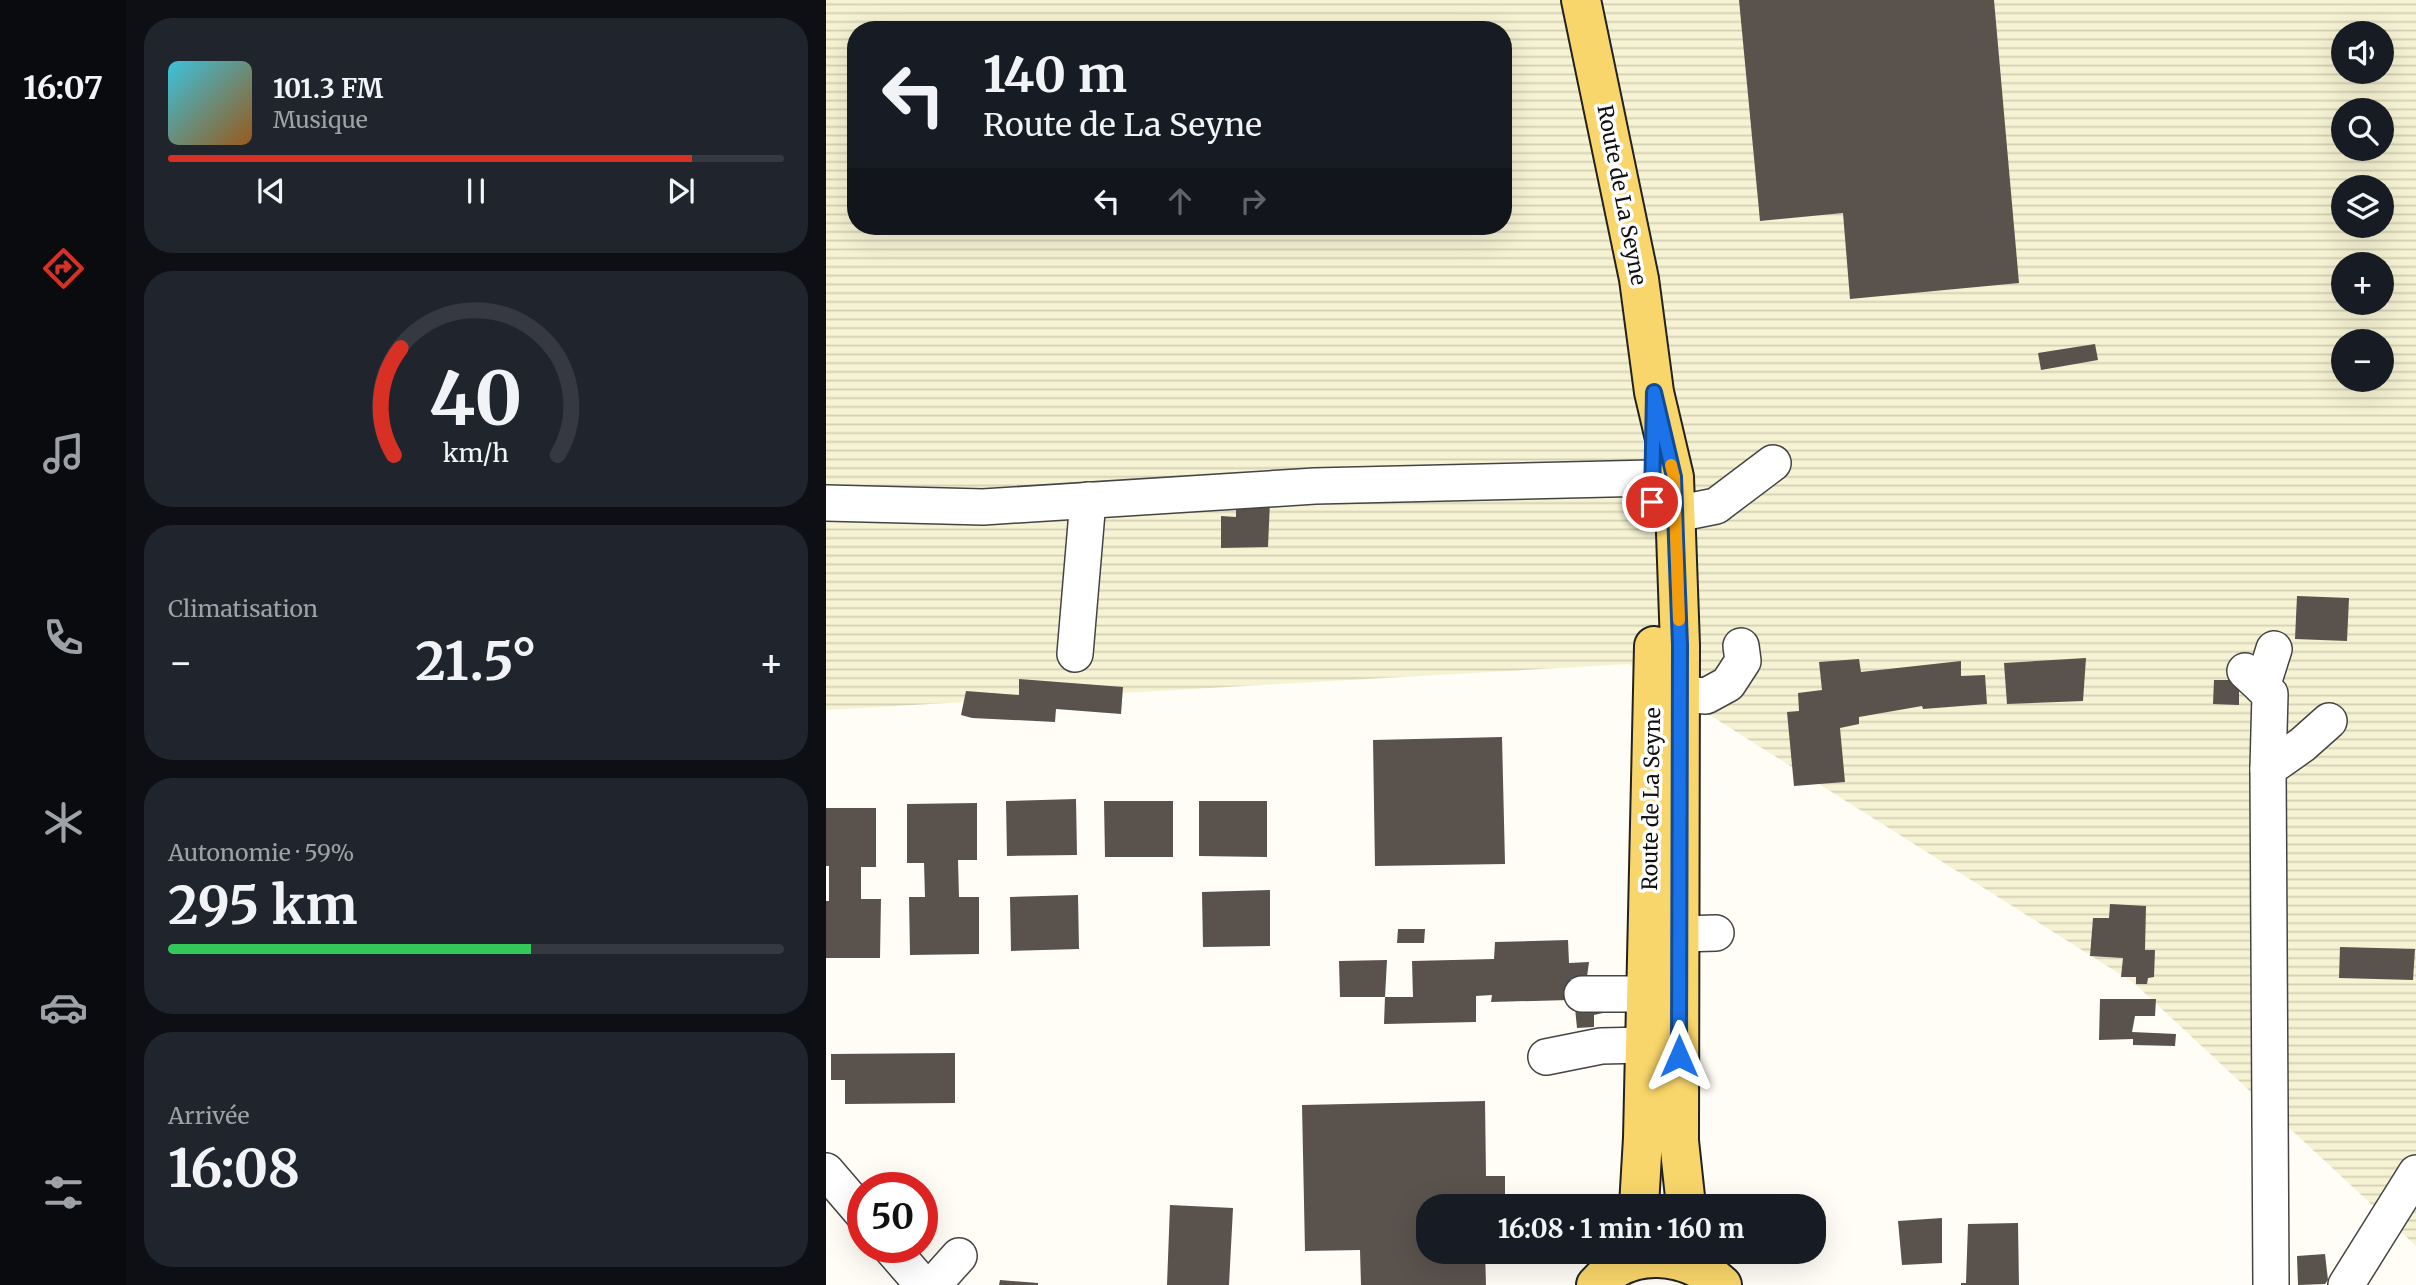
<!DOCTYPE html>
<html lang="fr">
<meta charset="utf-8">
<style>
:root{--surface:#171b24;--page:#20242c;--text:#f1f3f6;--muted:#9ea1a6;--line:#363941;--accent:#d93025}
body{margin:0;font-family:Merriweather,serif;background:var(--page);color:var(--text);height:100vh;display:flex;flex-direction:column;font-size:26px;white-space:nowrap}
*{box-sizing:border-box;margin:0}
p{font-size:23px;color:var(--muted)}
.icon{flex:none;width:38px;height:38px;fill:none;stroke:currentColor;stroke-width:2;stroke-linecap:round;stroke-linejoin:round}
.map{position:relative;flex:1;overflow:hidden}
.side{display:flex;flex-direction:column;gap:18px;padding:18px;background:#0d0f14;width:700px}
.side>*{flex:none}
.hud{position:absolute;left:21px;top:21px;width:665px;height:214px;border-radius:28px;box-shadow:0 7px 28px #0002;background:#171b24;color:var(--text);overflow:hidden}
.controls{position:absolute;left:1505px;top:21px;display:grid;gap:14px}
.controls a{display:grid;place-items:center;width:63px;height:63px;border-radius:50%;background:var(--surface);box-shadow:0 7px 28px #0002;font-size:35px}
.speed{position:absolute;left:21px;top:1172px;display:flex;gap:14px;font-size:35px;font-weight:700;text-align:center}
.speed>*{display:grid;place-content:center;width:91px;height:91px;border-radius:50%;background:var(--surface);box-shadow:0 7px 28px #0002;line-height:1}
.speed .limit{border:10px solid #d22;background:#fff;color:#111}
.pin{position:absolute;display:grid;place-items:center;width:60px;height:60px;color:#fff;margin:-30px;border:4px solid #fff;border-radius:50%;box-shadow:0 2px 7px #0007}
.me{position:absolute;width:77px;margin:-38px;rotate:0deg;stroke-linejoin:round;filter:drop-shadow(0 0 5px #0008)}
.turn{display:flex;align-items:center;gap:24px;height:147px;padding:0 21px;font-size:32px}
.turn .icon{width:91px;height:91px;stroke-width:2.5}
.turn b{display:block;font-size:49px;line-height:60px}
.lanes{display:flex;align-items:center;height:66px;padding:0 21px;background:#0003;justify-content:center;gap:35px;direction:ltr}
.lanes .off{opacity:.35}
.big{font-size:52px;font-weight:700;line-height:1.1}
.side .widget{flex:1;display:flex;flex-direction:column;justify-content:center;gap:10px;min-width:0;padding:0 24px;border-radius:28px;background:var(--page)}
.side .dial{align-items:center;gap:0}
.dial svg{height:182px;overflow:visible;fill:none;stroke:var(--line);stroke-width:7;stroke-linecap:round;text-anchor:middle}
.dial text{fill:var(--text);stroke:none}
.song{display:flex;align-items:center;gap:21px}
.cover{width:84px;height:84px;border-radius:10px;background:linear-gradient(135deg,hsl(190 70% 55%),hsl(30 70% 35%))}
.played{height:7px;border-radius:4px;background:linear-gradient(90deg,var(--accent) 85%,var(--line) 85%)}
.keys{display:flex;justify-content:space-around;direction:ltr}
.heat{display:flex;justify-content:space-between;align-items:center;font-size:38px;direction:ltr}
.charge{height:10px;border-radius:5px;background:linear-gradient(90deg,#34c759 59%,var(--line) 0)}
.trip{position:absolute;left:590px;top:1194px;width:410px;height:70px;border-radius:28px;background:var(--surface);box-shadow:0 7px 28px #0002;font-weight:700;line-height:70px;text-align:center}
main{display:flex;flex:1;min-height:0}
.menu{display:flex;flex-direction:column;width:126px;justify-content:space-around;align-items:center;background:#090b0e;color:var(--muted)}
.menu .icon{width:49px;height:49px}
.menu .active{color:var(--accent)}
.menu b{font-size:32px;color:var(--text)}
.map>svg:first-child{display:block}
.farmland{fill:url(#farmland-rules);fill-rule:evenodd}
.building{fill:#5a524d}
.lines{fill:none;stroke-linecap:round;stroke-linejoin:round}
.minor-casing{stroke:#444;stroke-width:38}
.major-casing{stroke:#222;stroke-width:42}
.minor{stroke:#fff;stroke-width:35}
.major{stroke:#f9d66b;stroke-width:38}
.route-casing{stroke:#114b97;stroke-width:18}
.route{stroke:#1a73e8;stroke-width:12}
.slow{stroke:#f59e0b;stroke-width:12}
.labels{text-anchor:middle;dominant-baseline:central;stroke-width:7;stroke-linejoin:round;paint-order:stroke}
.street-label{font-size:21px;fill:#111;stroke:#fff}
</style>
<main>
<nav class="menu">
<b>16:07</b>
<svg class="icon active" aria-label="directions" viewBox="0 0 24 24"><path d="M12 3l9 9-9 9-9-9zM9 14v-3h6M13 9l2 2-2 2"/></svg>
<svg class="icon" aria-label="music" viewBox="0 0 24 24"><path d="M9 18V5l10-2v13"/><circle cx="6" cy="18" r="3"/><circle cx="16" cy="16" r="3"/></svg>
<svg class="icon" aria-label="phone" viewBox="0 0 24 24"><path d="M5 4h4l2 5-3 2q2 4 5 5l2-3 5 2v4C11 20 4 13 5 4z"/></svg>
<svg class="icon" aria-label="climate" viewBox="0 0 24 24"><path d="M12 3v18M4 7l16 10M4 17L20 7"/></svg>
<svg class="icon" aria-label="car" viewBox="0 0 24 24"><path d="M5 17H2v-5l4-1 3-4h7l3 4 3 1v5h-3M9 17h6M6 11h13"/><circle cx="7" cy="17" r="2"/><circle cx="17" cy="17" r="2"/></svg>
<svg class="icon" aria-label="filters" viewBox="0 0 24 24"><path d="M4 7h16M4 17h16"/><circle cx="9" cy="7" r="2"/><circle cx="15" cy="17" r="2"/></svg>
</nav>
<section class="side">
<div class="widget">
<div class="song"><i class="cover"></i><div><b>101.3 FM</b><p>Musique</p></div></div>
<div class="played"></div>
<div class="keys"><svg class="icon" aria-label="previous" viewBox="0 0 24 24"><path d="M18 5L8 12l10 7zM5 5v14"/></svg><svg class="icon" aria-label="pause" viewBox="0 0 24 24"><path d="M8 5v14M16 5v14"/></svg><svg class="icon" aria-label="next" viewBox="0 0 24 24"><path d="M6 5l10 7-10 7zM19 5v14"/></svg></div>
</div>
<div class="widget dial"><svg viewBox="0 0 100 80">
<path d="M14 69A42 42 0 1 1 86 69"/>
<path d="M14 69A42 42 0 0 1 17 22" stroke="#d93025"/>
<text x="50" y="56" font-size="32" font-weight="700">40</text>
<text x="50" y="72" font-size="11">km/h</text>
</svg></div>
<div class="widget"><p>Climatisation</p>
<div class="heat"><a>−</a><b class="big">21.5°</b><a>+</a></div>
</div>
<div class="widget"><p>Autonomie · 59%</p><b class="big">295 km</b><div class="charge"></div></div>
<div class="widget"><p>Arrivée</p><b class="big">16:08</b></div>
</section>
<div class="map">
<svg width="1590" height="1285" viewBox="0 0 1590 1285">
<defs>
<pattern id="farmland-rules" width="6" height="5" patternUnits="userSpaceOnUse" patternTransform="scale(1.75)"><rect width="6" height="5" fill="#f6f3d4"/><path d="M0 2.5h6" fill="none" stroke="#d2cfb5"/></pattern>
</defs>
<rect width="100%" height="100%" fill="#fffdf5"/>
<path class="farmland" d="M0,0H1590V1246L1308,983L803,664L0,710ZM30,30H677V226H30ZM1517,33H1556V72H1517ZM1517,110H1556V149H1517ZM1517,187H1556V226H1517ZM1517,264H1556V303H1517ZM1517,341H1556V380H1517Z"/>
<g class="building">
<path d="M913,0H1168L1193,283L1024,299L1017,213L934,221Z"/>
<path d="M1269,344L1272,360L1215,370L1212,353Z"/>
<path d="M444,501L442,547L395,548V516L410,517V502Z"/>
<path d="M1471,596L1523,598L1521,641L1469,639Z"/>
<path d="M1260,658L1257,701L1181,704L1178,663Z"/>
<path d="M1033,659L1035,672L1135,661V676L1159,675L1161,704L1097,709L1096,706L1033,717V724L1014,728L1019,782L968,786L961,712L973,711L972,693L996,690L993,662Z"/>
<path d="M193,679L297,687L295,714L230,709L229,722L146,718L135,715L140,691L193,695Z"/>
<path d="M1388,680H1413V705L1387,704Z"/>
<path d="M676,737L679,864L549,866L547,740Z"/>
<path d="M250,799L251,855L181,856L180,801Z"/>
<path d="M278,801H347V857H279Z"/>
<path d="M373,801H441V857L373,856Z"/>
<path d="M151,803V860H132L133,897H153V954L84,955L83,897H99L98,863H81V804Z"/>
<path d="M0,808H50V867H35V899H55L54,958H0V901H3V866H0Z"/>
<path d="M444,890V946L377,947L376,892Z"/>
<path d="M252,895L253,949L185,951L184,897Z"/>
<path d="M1284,904L1320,906L1319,950H1329L1328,977L1322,978L1321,984H1310V977H1295L1297,958L1264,956L1267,918H1283Z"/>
<path d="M572,929H599L598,943H571Z"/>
<path d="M742,940L743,963L763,962L760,984L743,1000L665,1002L666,995L650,996V1022L558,1024L559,997H514L513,961L561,960L559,997H587L586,961L668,959L669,942Z"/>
<path d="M1514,947L1589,949L1587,980L1513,978Z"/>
<path d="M1274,999H1330L1329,1016H1309L1306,1032L1350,1034L1349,1046L1307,1045V1039L1273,1040Z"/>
<path d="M777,1007V1013L768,1015V1027L751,1028L749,1008Z"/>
<path d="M129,1053V1103L19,1104V1080H5V1054Z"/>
<path d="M659,1101L660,1176H679V1206H602V1251H659L660,1285H535L534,1250L479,1251L476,1105Z"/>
<path d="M344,1205L407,1208L403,1285H341Z"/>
<path d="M1116,1218V1263L1076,1265L1072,1221Z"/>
<path d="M1192,1223L1193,1285H1135V1283H1140L1142,1224Z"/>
<path d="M1499,1254L1502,1280L1499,1284L1472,1285L1471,1256Z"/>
<path d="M174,1280L212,1283V1285H173Z"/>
</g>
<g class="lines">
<defs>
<g id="minor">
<path d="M0,503L157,507L489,486L826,478"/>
<path d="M850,514L890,506L947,463"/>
<path d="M249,654L262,500"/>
<path d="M1419,671L1444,694L1442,769L1445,1285"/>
<path d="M1436,687L1448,649"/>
<path d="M854,694L880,696L902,684L917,661L915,646"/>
<path d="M1442,769L1476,745L1503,721"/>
<path d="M854,934L890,933"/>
<path d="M756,994H821"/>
<path d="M720,1057L775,1046L819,1045"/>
<path d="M0,1171L37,1214"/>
<path d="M65,1248L97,1285"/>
<path d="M107,1285L133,1256"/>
<path d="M1520,1285L1590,1173"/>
</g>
<g id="major">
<path d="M755,0L813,279L828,392L848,477L854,645L853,1141L860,1206"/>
<path d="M813,1206L817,1138L828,646"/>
<path d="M770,1285C804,1246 860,1252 896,1285"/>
</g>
</defs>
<use href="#minor" class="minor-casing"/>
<use href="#major" class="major-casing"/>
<use href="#minor" class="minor"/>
<use href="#major" class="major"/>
</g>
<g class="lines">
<defs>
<path id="route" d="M826,502L828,392L848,477L850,540L854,645L853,1056"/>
</defs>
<use href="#route" class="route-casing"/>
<use href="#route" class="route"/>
<path class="slow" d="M845,465L848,477L853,620"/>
</g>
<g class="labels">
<g class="street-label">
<text transform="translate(796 195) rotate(79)">Route de La Seyne</text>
<text transform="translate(825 799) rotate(-89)">Route de La Seyne</text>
</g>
</g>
</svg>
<div class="controls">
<a><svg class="icon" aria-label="sound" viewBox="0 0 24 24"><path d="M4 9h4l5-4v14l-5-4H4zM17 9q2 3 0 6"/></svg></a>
<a><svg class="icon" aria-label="search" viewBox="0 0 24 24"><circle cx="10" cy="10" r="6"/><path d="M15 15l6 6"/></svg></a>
<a><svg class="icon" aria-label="layers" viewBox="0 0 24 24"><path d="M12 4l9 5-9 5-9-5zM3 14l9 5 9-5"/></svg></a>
<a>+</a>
<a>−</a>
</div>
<div class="speed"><div class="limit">50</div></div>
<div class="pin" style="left:826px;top:502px;background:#d93025"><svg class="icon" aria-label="arrive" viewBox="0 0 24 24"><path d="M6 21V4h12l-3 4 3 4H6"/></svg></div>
<svg class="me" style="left:853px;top:1056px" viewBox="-20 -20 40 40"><path d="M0-17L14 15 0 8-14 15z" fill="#1a73e8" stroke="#fff" stroke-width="4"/></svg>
<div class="trip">16:08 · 1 min · 160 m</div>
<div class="hud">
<div class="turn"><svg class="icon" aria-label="left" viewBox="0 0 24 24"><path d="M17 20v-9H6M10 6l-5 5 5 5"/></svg><div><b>140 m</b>Route de La Seyne</div></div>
<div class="lanes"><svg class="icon" aria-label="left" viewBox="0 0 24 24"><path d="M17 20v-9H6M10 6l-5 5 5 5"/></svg><svg class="icon off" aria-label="ahead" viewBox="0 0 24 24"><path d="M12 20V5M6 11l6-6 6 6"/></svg><svg class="icon off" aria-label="right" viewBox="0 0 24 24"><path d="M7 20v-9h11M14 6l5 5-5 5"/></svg></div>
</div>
</div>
</main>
